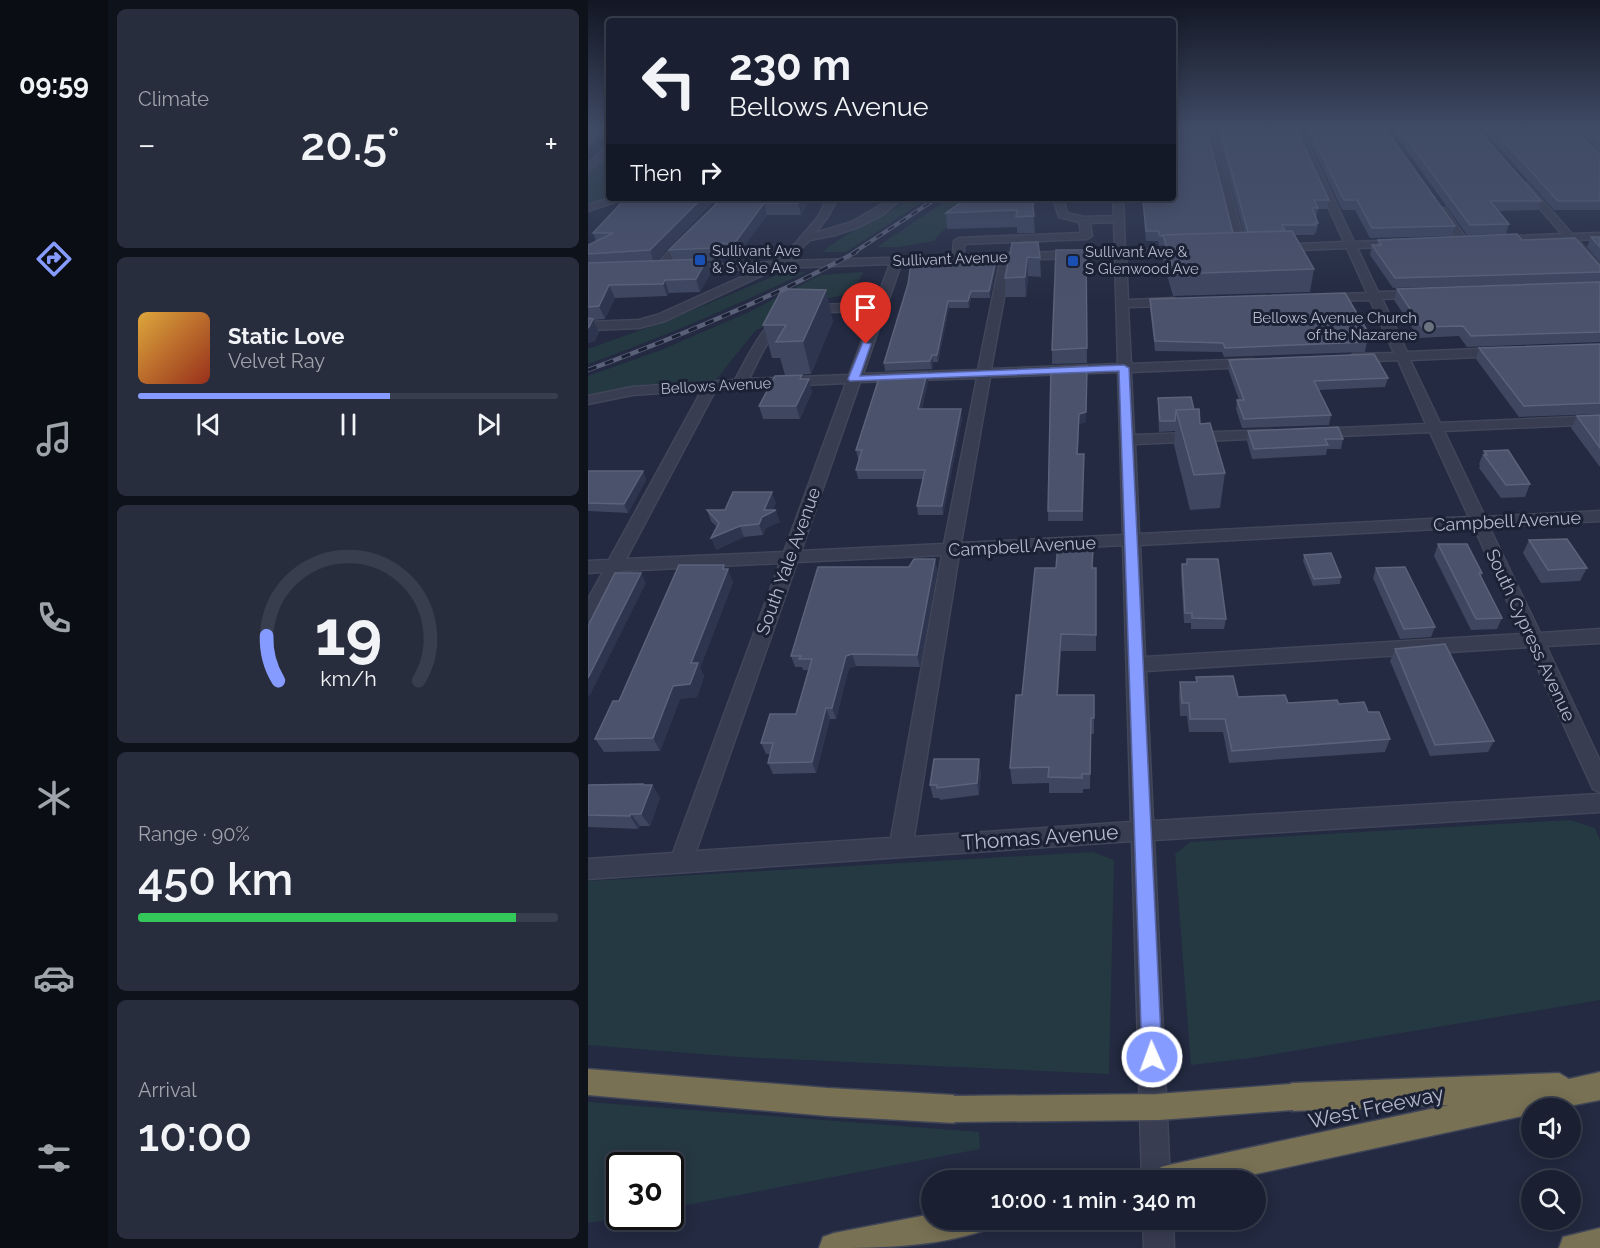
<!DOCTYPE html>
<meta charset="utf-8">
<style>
:root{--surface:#1a2031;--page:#272d3d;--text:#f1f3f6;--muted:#9fa3ab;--line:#383e4d;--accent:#869bff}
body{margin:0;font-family:Raleway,sans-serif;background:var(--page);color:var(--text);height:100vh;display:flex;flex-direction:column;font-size:22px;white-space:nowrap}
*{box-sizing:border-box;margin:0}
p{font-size:20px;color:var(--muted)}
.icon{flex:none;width:33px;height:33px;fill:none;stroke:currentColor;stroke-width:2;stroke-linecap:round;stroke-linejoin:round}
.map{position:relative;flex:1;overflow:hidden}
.drawer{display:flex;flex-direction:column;gap:9px;padding:9px;background:#0e121b;width:480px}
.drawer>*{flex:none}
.banner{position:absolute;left:18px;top:18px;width:570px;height:183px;border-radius:6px;box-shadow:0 3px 15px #0003,0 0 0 2px var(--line);background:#1a2031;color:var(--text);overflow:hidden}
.tools{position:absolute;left:933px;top:1098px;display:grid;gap:12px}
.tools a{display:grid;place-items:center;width:60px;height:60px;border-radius:50%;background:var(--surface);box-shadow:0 3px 15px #0003,0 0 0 2px var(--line);font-size:30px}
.speed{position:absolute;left:18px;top:1152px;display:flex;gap:12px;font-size:30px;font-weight:700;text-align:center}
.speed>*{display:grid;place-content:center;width:78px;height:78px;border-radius:50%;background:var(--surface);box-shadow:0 3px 15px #0003,0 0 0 2px var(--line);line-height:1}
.speed .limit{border:3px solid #111;border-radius:9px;background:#fff;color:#111}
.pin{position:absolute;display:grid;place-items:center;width:51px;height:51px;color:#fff;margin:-62px -26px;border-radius:50% 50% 50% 0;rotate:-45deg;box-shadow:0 0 6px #0007}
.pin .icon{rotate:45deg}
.me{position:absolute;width:66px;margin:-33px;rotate:358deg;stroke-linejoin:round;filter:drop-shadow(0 0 4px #0008)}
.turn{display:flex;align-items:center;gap:21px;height:126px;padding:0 24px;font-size:27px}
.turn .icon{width:78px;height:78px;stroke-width:2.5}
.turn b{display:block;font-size:42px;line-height:51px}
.then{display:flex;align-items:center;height:57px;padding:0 24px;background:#0003;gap:12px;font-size:22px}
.big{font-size:45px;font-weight:600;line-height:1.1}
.drawer .card{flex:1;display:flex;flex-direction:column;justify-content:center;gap:9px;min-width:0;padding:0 21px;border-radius:9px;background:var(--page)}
.drawer .dial{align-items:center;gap:0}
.dial svg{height:156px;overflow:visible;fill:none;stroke:var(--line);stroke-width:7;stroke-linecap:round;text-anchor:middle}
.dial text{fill:var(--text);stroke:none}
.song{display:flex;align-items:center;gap:18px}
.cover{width:72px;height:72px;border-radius:9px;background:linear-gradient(135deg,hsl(40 70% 55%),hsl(10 70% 35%))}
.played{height:6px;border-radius:3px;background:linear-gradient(90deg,var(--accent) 60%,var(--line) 60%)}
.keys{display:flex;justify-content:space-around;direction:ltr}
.heat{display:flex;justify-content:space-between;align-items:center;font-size:33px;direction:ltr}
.charge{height:9px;border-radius:4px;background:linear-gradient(90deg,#34c759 90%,var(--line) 0)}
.trip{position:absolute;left:333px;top:1170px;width:345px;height:60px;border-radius:30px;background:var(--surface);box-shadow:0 3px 15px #0003,0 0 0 2px var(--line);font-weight:600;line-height:60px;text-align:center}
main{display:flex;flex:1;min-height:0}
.menu{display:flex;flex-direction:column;width:108px;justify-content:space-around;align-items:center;background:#0a0d14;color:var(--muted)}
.menu .icon{width:42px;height:42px}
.menu .current{color:var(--accent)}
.menu b{font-size:27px;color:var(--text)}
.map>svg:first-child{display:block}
.green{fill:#253942}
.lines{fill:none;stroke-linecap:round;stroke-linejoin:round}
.minor-casing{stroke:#41465a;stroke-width:3}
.highway-casing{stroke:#404558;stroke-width:3}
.minor{fill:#383d51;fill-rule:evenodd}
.highway{fill:#787154;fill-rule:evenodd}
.rail-far1-casing{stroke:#596078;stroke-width:4}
.rail-casing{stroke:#596078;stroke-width:4.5}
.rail-far1{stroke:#1c2236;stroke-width:2;stroke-dasharray:7;stroke-linecap:butt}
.rail{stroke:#1c2236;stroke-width:3;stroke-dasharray:9;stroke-linecap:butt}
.highway-bridge-casing{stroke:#404558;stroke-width:29;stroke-linecap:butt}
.highway-bridge{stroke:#787154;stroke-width:26}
.wall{fill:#3e4660}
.shaded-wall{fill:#2e354f}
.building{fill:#4b526c;stroke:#5b627a;stroke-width:1.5}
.route{fill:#869bff;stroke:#5765a6;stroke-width:1.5}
.transit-dot{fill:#1a4fb4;stroke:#1c2236;stroke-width:2}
.worship-dot{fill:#6b7280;stroke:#1c2236;stroke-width:2}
.labels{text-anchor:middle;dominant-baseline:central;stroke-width:6;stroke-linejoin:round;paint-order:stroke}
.far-poi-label{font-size:15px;fill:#b4b8cb;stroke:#1c2236;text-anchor:start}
.far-street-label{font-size:15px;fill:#b4b8cb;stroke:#1c2236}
.street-label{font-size:18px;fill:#b4b8cb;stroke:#1c2236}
.near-street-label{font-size:21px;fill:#b4b8cb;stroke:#1c2236}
</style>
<main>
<nav class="menu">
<b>09:59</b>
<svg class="icon current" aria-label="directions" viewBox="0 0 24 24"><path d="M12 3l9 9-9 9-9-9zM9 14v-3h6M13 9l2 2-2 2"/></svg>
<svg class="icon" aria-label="music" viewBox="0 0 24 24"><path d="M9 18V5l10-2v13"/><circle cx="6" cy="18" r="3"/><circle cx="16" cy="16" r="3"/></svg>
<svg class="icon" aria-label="phone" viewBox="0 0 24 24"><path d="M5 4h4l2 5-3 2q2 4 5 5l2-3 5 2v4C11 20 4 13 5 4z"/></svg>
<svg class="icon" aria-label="climate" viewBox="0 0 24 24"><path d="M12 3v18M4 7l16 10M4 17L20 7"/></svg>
<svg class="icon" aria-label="car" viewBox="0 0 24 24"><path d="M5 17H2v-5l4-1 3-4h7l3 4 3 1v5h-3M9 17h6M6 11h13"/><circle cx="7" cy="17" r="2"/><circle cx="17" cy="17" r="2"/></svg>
<svg class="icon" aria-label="filters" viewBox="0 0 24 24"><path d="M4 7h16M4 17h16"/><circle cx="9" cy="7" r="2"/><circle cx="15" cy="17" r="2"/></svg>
</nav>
<section class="drawer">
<div class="card"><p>Climate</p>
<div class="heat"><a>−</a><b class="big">20.5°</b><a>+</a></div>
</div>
<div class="card">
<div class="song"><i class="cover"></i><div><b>Static Love</b><p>Velvet Ray</p></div></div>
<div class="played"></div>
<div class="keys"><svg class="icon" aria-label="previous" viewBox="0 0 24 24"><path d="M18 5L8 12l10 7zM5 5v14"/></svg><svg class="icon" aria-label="pause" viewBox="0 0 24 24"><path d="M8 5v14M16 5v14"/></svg><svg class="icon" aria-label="next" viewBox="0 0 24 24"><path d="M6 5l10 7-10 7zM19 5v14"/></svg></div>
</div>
<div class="card dial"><svg viewBox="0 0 100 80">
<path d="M14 69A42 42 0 1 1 86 69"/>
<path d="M14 69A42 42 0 0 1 8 46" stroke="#869bff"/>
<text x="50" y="56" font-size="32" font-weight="700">19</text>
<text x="50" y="72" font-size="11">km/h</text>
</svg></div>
<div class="card"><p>Range · 90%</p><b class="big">450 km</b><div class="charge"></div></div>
<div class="card"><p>Arrival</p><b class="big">10:00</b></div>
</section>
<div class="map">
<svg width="1012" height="1248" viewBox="0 0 1012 1248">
<rect width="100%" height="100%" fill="#232a41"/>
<g class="green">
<path d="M21,153V198H25L0,204V172Z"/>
<path d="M323,198H340L258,252H235C261,229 295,218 323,198Z"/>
<path d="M362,198H395L351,234L346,241L311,247H289Z"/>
<path d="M218,272C147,306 75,337 0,364V349L78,321L194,273Z"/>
<path d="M275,272L265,293L223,302L167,331L127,381C84,383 41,382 0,397V376L73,350L161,312L232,275Z"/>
<path d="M982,820L1007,828L1012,840V1000L663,1058L603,1065L587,854L602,842Z"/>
<path d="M505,852L526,860L521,1074L151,1057L0,1045V881Z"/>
<path d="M0,1102L391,1132L392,1149L83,1208L82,1166H32V1216L37,1217L0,1223Z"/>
</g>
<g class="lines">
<defs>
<g id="minor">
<path d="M617,127H625L658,249L657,251L653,252L648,249Z"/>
<path d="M704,127H712L766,242L812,240L817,243L812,246L769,248L790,292L832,291L838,294L832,297L794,299L819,352L914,348L920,352L914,356L822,360L852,423L1012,416V424L856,431L897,517L1012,511V521L901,527L952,633L1012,629V643L958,646L1012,761V792L1005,789L940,647L558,671L565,821L1012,794V812L566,840L582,1180H554L544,841L0,879V859L85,853L192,563L32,571L6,619L0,621V599L15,572L0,573V561L21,560L114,390L44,395L0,404V396L44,387L147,380C157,362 166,342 179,327C203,299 254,305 287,304L302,264L190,268L77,321L51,328L0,330V322L51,320L69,315L171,269L96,271L92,270V266L186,262L207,244L230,217L240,198H250L239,218L227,233L264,222L304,198H315L294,215L271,227L247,235L222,240L200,261L365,256L366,241L371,238L493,233L491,222L471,217L465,198H475L479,213L496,217L526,216L525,198H535L537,250L599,248L604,251L599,254L538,256L540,300L586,298L592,302L586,306L540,307L543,364L665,359L671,363L665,367L543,372L546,435L684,430L691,434L684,438L547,444L551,534L881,517L842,432L729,437L722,433L729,429L838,424L810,360L765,362L759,358L765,354L806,353L782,300L734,301L728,298L734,295L779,293L759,248L690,251L685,248L690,245L756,242ZM526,222L527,250L376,255V244L499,239L504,236L502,223ZM527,257L530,364L403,369L423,260ZM412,261L390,370L275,374L313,264ZM285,312L261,375L161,379C169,363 177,343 190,330C213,307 255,312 285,312ZM530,372L535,535L373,543L402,377ZM389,378L356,544L213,551L272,382ZM258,383L196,552L38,559L128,389ZM886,527L934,634L557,657L552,545ZM535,545L543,822L326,837L371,554ZM354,555L303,838L108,851L209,562Z"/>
<path d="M21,145V153L0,171V163Z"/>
<path d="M933,183H939L984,234L1012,233V239L990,240L1012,265V275L1008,274L979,240L905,242V238L909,237L974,234L933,187Z"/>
<path d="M23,198H38L0,211V205Z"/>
<path d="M849,208H857L880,241L879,243H871L848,210Z"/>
<path d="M100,235L104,236V240L74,271H66V267L96,236Z"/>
<path d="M555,1220H585L586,1248H556Z"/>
</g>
<g id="highway">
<path d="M0,1069L240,1088L366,1095L376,1099L380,1109L376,1119L366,1123L240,1116L0,1095Z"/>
<path d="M1012,1072V1100L971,1108H944V1114L640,1180H562L566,1170L576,1166L861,1105L704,1111L694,1107L690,1097L694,1087L704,1083L971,1073L981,1079Z"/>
<path d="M344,1214V1220H402L397,1230C345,1248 286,1248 231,1248L235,1237L246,1233Z"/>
<path d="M1012,1228V1248H971L975,1237Z"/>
</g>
</defs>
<use href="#minor" class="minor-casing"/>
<use href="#highway" class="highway-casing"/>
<use href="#minor" class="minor"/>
<use href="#highway" class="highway"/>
<defs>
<path id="rail-far1" d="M265,253L349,198"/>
<path id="rail" d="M0,370C92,336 182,299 268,252"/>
</defs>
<use href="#rail-far1" class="rail-far1-casing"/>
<use href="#rail" class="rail-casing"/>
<use href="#rail-far1" class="rail-far1"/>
<use href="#rail" class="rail"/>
<defs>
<path id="highway-bridge" d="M366,1109L570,1107L704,1097"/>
</defs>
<use href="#highway-bridge" class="highway-bridge-casing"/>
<use href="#highway-bridge" class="highway-bridge"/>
</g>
<g class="wall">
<path d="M627,127H707L741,200L739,209H730L728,218L730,223L728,233H727L726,235H707L726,269L722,292L585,296L574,257L575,245L571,246L570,241H558L554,198H585L645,233H656Z"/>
<path d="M715,127H796L867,226L864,236L782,238L767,210H754Z"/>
<path d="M802,127H888L953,201L950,210L910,211L921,224L918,234L879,235Z"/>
<path d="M893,127H983L1012,154V210H966Z"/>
<path d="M987,127H1012V152Z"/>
<path d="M38,198H129L68,261L85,260L81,250L127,205L132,198H223L213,215H179L149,256H131L128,261H119L123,272L112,292L81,293L79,296L27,298L17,319L6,320L11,332L7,341L0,343V245L8,241L5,233Z"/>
<path d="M265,198H289L265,199Z"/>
<path d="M379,198H452L445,207L447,233H429V227L359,229L358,213Z"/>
<path d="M1003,237H1012V262L999,247Z"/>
<path d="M790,240H934L1012,266V342L879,347L871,336L831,338L806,300L809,289L949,284L805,288L782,255L784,245H789Z"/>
<path d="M424,243L452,258L453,277L440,276L438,297H418L417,278Z"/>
<path d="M498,250L499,363L464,364V350Z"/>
<path d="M408,260V267L402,298H383L381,308H361L350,362H345L344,369L297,371L296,363L320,284Z"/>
<path d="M562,299L780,334L779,342L777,352L636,357L634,352L567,351L562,309Z"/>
<path d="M245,321L223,374L197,375L192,358H184L175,325Z"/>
<path d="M1012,344V414L931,417L888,359L891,348Z"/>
<path d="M641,360L800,378L797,387L731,390L743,415L741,425L654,428L648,409L649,400H651L640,369Z"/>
<path d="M463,368L498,422L491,424L490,454H496L495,521H460Z"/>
<path d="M216,379L224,392L212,419H175L171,406Z"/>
<path d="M340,381L334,409L374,418L355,515H330L329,506L335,479H270L268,470L272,459H270L268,450Z"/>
<path d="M570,398L606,410L637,473L632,508L602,510L586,445L587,431L571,432L570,408Z"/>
<path d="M1012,415V467L983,428L989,416Z"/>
<path d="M660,431L755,439L753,449H739L738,455L664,459L659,441Z"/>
<path d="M896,451L942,484L937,497L913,498L891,468L892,466L891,464Z"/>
<path d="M0,471H55L58,480L40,513L0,511Z"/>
<path d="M188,503L185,510L192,522L178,528L175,535L156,537L128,550L129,527L123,521L119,510H137Z"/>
<path d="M941,540L999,568L992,581L953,583L935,553Z"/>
<path d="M850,544L894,573L893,577L914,618L909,629L883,630L846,556Z"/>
<path d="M499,547L505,568H508V651H473L470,695H506V734H503L502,789H495V793H461V783L424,784L422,768L434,695L468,568Z"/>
<path d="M716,555L753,577L752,584L725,586L715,561Z"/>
<path d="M347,559L349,571L332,667L268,666L261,668L248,719H242L228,773L185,774L180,763L182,754H178L173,743L208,714L220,670H215L214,667H207L203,656L321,567Z"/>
<path d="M599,559L638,619L636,629H603V623H596L593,574L594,564H599Z"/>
<path d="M788,568L847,627L843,637L812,639L785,578Z"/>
<path d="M138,569L145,582L112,668L116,676L109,697L92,699L72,751L16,752L7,739L31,701Z"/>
<path d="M807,649L906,741L900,752L842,756L802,661Z"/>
<path d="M608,677L650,697L700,703L751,704L780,712L802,739L797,752L641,763L635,732H601L599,716H592L591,695L592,682H608Z"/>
<path d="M393,772L391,795L352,800L351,798H345L342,785Z"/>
<path d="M0,785H64L72,798L62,826H52L50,829L0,827Z"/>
</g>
<g class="shaded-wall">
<path d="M19,127H21V133L0,151V144Z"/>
<path d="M114,198H129L66,263L62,250Z"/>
<path d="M213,198H223L213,215L210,203Z"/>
<path d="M443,198H452L444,209Z"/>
<path d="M176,203L179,215L149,256L146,244Z"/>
<path d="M127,243L131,256L128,261L125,248Z"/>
<path d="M439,257L440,276L438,297L437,277Z"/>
<path d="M119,259L123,272L112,292L108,279Z"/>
<path d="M408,260V267L402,298L401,291Z"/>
<path d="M77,280L81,293L79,296L75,284Z"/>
<path d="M21,285L27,298L17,319L11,306Z"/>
<path d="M238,290L245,321L223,374L215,341Z"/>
<path d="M383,291V298L381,308L380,301Z"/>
<path d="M360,301L361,308L350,362L349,355Z"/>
<path d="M5,319L11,332L7,341L0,343V328Z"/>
<path d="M344,355L345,362L344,369L342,361Z"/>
<path d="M499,366L498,422L491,424L489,463L491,414Z"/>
<path d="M339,373L340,381L332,417L330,409Z"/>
<path d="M214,375L218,387L221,379L224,392L212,419L208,406L212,379Z"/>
<path d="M373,409L374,418L355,515L354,506Z"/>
<path d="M55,471L58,480L40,513L36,504Z"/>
<path d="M184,492L188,503L184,512L188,510L192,522L178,528L175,535L171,524Z"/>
<path d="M152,526L156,537L128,550L123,538Z"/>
<path d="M347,559L349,571L332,667L329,655Z"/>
<path d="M136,565L139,572L140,569L145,582L112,668L116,676L109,697L92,699L72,751L65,738L85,686L103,663Z"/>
<path d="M53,573L58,583L1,697L0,695V678Z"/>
<path d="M473,634V651L469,711V695Z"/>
<path d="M264,654L268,666L261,668L248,719L244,708L258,656Z"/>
<path d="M238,708L242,719L228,773L224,762Z"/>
<path d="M391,759L393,772L391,795L389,783Z"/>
<path d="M55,784L61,793L64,785L72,798L62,826L53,814Z"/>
<path d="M43,814L52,826L50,829L42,816Z"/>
</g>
<g class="building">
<path d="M0,127H19L0,144Z"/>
<path d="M585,127H618L645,233L572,236L570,231H558L555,198H585Z"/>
<path d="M631,127H707L741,200H726L730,208H724L730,223H727L728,225H694L697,231L660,232Z"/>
<path d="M720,127H796L867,226L784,228L769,200H756Z"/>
<path d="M810,127H888L953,201H902L921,224L882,225Z"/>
<path d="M903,127H983L1012,154V201H970Z"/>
<path d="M999,127H1012V140Z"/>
<path d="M38,198H114L62,250L0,254V245L25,233H5Z"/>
<path d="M132,198H213L210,203H176L146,244L127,243L125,248L81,250L127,205Z"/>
<path d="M379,198H444L446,216L428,217L429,210L358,213Z"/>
<path d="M704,231L726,269L587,274L575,235Z"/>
<path d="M929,234L934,240L987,238L1012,266V272L807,278L784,245H793L790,240Z"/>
<path d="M1003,237H1012V247Z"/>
<path d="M450,242L452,258L439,257L437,277L417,278L424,243Z"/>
<path d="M468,250H498L499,348L464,350Z"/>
<path d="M119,259L108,279L77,280L75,284L21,285L11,306L0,307V263Z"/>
<path d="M408,260L401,291H383L380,301H360L349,355H344L342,361L296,363L320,284L323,263Z"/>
<path d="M1012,282V332L883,336L875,326L834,327L809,289Z"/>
<path d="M200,289L238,290L215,341L188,342L198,325H175L192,293Z"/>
<path d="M757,293L780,332V334L775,335L779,342L637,348L635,343L567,341L562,299Z"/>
<path d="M0,318L5,319L1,327L0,328Z"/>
<path d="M1012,344V403L936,406L891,348Z"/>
<path d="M786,354L800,378L726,381L743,415L656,419L649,400H656L641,360Z"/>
<path d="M499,366L498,412L491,414L489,454H496L494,511H460L463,368Z"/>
<path d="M339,373L330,409H373L354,506H329L337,470H268L274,450H268L292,375Z"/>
<path d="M214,375L212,379H221L208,406H171L187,376Z"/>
<path d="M603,397L606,410H588L587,421H572L570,398Z"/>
<path d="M611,409L612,424L622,423L637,473L606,475L588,410Z"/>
<path d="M1012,415V448L989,416Z"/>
<path d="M750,427L755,439H737L740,445L666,449L660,431Z"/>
<path d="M920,450L942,484L918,485L896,455H899L896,451Z"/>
<path d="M0,471H55L36,504L0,503Z"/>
<path d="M145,492H184L176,510H188L174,517L171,524L152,526L123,538L131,523L119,510H137Z"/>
<path d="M979,539L999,568L960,570L941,540Z"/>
<path d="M470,544H499L498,547H505L504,568H508V635L473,634L469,695H506V718H503L502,774H494V778L460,777L461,767L422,768L428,695H434L447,568H468Z"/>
<path d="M850,544H879L894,573H891L914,618L888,619Z"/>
<path d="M743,553L753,577L726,579L716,555Z"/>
<path d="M326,559H347L329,655L264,654L258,656L244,708H238L224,762L180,763L185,743H173L182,714H208L224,659H211L213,656H203L230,567H321Z"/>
<path d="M599,559H630L638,619L604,618V613H597L594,564H599Z"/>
<path d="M91,565H136L135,569H140L103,663H110L102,684L85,686L65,738L7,739L25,701H31Z"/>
<path d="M817,567L847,627L816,629L788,568Z"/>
<path d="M27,573H53L0,678V626Z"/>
<path d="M857,644L906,741L847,745L807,649Z"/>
<path d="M645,676L650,697L697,695L700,703L749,700L751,704L776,702L780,712H791L802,739L644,751L637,719H602L601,703H594L592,682H609L608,677Z"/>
<path d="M346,759H391L389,783L349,788V785H342Z"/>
<path d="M55,784V785H64L53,814H43L42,816L0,815V785Z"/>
</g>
<linearGradient id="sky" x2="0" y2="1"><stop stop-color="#131724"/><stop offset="0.42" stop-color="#3f4a65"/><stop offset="1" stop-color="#3f4a65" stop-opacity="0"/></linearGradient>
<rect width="1012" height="302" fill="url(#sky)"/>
<path class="route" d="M275,342L283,344L272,376L536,365L541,368L574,1057L571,1064L564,1067L556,1064L554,1057L531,371L262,381L260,379Z"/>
<g class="transit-dot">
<rect x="106" y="254" width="12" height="12" rx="3"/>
<rect x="479" y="255" width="12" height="12" rx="3"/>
</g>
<circle class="worship-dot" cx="841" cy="327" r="6"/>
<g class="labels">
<g class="far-poi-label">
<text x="124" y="251">Sullivant Ave<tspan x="124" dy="17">&amp; S Yale Ave</tspan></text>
<text x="497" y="252">Sullivant Ave &amp;<tspan x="497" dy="17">S Glenwood Ave</tspan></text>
<text x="829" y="318" text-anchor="end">Bellows Avenue Church<tspan x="829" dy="17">of the Nazarene</tspan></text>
</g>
<g class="far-street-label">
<text transform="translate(362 259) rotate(-2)">Sullivant Avenue</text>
<text transform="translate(128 386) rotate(-3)">Bellows Avenue</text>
</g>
<g class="street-label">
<text transform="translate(919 521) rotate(-3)">Campbell Avenue</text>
<text transform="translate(434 546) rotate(-3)">Campbell Avenue</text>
<text transform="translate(200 561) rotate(-70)">South Yale Avenue</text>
<text transform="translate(943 635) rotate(65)">South Cypress Avenue</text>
</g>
<g class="near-street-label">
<text transform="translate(452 837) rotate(-4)">Thomas Avenue</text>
<text transform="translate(788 1107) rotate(-12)">West Freeway</text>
</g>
</g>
</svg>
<div class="tools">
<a><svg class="icon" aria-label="sound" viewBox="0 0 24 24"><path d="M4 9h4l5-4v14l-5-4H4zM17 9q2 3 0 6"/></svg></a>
<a><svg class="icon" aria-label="search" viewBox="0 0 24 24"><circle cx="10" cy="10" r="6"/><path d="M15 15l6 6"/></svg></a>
</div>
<div class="speed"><div class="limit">30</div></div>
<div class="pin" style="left:278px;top:344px;background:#d93025"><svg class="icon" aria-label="arrive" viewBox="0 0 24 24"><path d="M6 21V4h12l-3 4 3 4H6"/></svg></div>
<svg class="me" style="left:564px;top:1057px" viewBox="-20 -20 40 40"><circle r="17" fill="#869bff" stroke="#fff" stroke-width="3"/><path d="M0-11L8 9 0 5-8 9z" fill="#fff"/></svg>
<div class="trip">10:00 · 1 min · 340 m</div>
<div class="banner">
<div class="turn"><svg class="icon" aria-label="left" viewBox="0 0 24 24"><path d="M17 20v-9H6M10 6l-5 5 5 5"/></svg><div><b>230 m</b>Bellows Avenue</div></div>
<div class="then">Then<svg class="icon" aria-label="right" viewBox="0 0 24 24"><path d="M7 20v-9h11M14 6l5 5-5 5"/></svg></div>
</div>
</div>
</main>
